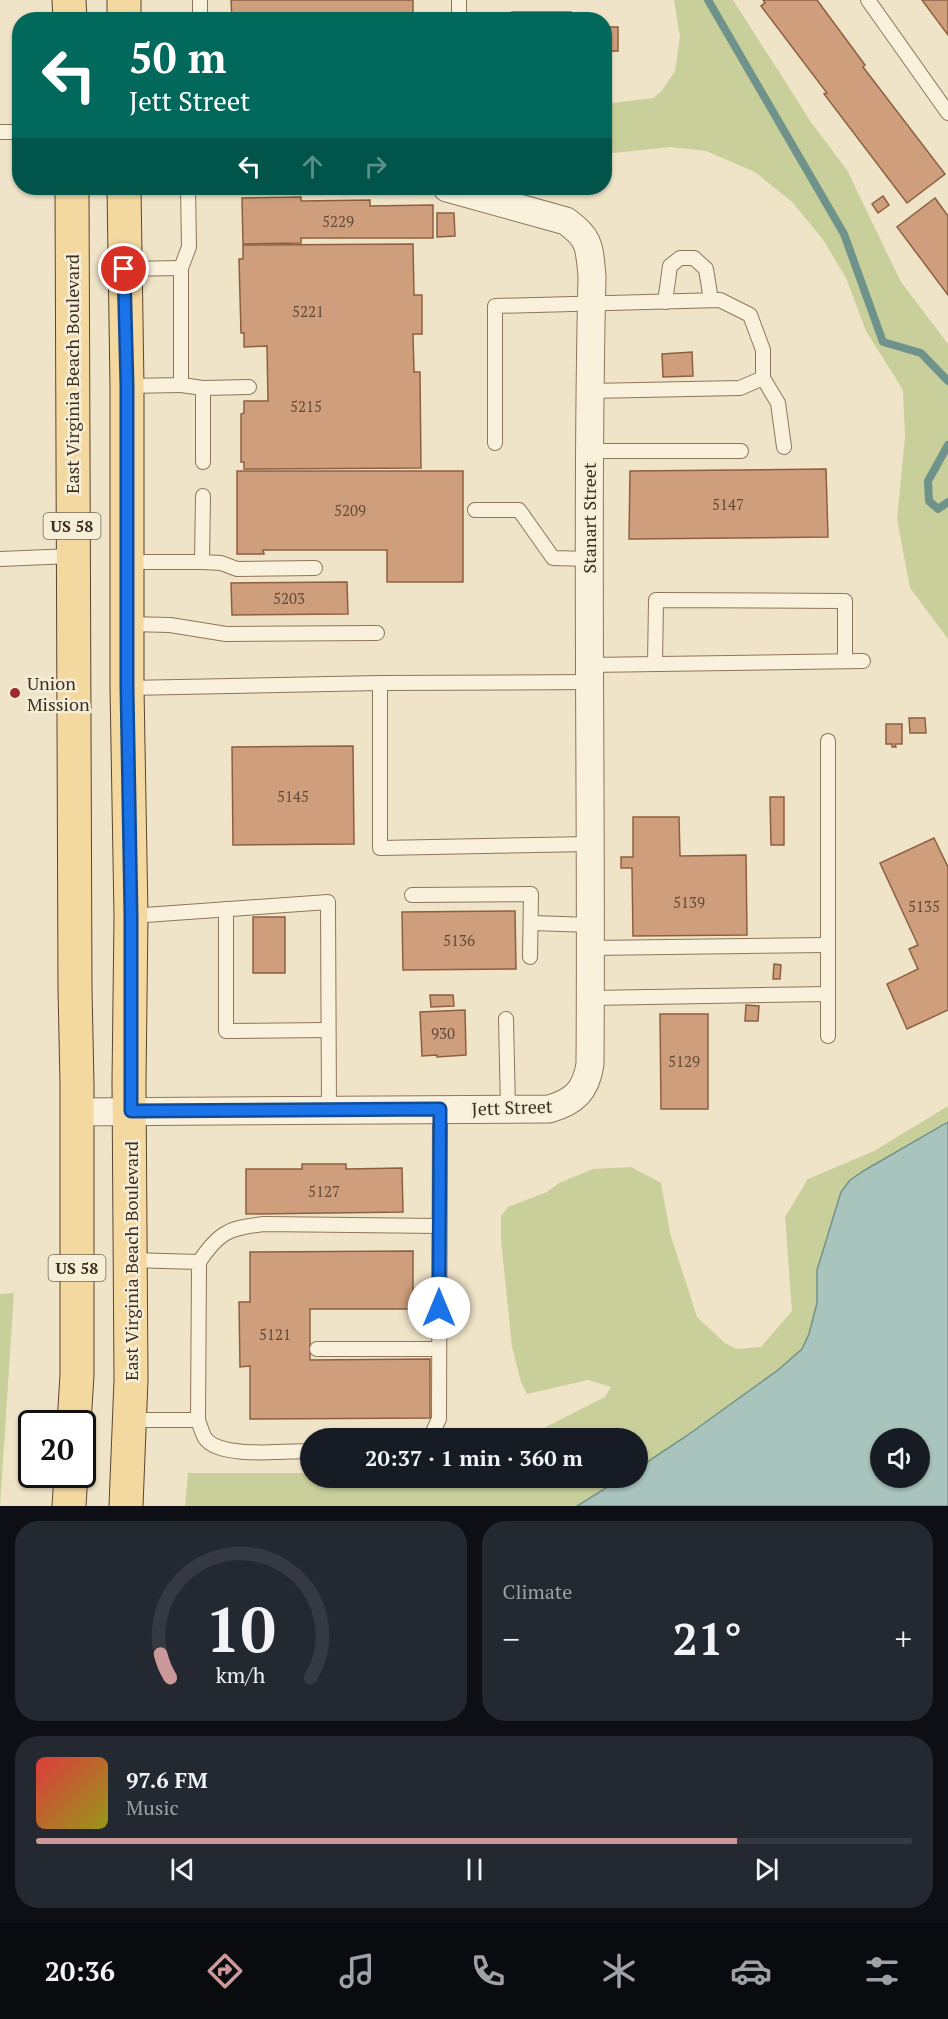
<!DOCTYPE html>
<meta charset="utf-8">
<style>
:root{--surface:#171b24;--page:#242831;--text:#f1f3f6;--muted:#9ea1a6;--line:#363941;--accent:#cc999b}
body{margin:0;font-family:"PT Serif",serif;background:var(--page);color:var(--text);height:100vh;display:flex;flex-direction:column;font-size:22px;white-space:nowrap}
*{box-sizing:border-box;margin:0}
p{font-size:20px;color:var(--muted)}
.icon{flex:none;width:33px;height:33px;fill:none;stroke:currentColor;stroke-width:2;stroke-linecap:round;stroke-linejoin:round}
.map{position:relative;height:1506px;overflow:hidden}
.details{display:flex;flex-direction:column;gap:15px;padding:15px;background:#0d0f14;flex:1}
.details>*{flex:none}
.hud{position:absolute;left:12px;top:12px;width:600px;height:183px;border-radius:24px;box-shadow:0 2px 4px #0004;background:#00695c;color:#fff;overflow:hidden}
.controls{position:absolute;left:870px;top:1428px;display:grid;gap:12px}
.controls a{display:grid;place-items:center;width:60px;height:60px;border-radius:50%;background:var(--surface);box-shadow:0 2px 4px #0004;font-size:30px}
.speed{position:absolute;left:18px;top:1410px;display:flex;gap:12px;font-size:30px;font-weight:700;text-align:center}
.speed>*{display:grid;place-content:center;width:78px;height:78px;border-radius:50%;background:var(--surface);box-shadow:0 2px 4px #0004;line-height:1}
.speed .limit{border:3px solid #111;border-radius:9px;background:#fff;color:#111}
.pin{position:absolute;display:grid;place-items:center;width:51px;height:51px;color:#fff;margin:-26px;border:3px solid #fff;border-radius:50%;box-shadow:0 2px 6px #0007}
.me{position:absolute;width:66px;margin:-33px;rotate:0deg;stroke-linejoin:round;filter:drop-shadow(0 0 4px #0008)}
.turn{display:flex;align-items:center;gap:21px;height:126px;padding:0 18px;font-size:27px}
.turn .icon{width:78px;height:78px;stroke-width:2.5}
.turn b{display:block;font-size:42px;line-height:51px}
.lanes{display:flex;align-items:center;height:57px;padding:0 18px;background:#0003;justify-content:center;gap:30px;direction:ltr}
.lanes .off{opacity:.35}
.big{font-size:45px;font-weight:800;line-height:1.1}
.details .card{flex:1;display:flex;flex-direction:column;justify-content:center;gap:9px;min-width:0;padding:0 21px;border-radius:24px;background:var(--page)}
.details .dial{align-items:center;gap:0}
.dial svg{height:156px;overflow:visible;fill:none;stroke:var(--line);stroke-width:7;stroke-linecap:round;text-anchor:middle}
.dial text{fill:var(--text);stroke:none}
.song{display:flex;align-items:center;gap:18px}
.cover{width:72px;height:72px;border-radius:9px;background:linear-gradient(135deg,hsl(0 70% 55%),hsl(60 70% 35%))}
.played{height:6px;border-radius:3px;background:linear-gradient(90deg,var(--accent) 80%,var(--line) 80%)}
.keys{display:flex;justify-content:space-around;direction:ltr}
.heat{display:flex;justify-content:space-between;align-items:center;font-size:33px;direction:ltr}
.details .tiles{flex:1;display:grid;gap:15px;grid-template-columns:1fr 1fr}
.card:last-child{grid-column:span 2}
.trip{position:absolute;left:300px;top:1428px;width:348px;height:60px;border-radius:30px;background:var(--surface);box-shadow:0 2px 4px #0004;font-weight:800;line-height:60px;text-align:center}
.tabs{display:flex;height:96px;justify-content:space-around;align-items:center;background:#090b0e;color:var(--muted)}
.tabs .icon{width:42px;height:42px}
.tabs .active{color:var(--accent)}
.tabs b{font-size:27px;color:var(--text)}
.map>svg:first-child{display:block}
.green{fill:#c9cf9b}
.water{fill:#a9c4bc;stroke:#6f938a;stroke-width:1.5;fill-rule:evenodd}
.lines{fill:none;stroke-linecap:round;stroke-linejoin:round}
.stream{stroke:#6f938a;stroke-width:8}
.building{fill:#cf9f7d;stroke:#8d5f41;stroke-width:1.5}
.service-casing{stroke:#8d765c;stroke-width:16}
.minor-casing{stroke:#8d765c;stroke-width:29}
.primary-casing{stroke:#5b4430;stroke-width:35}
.service{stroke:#faf1dc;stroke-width:14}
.minor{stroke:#faf1dc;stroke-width:27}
.primary{stroke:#f3d9a0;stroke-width:33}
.route-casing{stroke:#114b97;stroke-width:15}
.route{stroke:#1a73e8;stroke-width:10}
.poi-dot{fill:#9e2a2b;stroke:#f7eed8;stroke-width:2}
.labels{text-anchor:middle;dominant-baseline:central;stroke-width:5;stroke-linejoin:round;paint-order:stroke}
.number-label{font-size:15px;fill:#624a37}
.shield{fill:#f7eed8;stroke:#756857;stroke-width:1.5}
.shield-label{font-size:16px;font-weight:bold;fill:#3d2e20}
.street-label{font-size:18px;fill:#3d2e20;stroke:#f7eed8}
.poi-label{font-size:18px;fill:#3d2e20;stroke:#f7eed8;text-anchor:start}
</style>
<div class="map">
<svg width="948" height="1506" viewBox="0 0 948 1506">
<rect width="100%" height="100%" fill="#f0e4c8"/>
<g class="green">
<path d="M674,0H733L811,122L847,170L901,282L948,344V639L910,588L897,519L905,437L903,390L866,331L846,278L822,238L792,202L755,172L706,151L670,147L605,154V104L653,98L661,92L675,71L680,37Z"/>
<path d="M948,1106V1122L865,1170L817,1270V1303L809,1334L802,1349L778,1370L685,1437L638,1468V1438H524L605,1397L611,1387L588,1380L527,1394L521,1382L512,1347L501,1240V1216L508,1207L547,1192L559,1183L593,1169L631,1167L661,1183L670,1233L697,1317L725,1343L736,1349L761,1347L792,1311L785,1217L808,1179L874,1151Z"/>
<path d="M14,1293L0,1506V1294Z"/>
<path d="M188,1473H310V1478H622L577,1506H185Z"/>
</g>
<path class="water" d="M948,1122V1506H577L622,1478H638V1468L685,1437L778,1370L802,1349L809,1334L817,1303V1270L841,1192L850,1180L865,1170ZM880,1438H920V1478H880Z"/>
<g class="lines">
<g class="stream">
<path d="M708,0L844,234L883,342L921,353L948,381"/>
<path d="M948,445L928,481L929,501L938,509L948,502"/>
</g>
</g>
<g class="building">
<path d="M231,0H413V20H232Z"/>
<path d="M763,0H817L865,65L863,67L945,174L907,203L824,94L827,93L761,6L765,3Z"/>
<path d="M922,0H948V35Z"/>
<rect x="512" y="12" width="59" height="8"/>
<rect x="604" y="27" width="14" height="24"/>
<path d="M883,196L889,205L878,213L872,204Z"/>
<path d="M301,197V201L370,200V206L433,205V238H301V243L243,244L242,198Z"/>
<path d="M935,198L948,216V295L897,227Z"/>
<path d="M437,213H454L455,236L437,237Z"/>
<path d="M413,244L414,295H422V334H413L414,372H420L421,468L244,469V462H241V414L244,413V401H268L267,346L244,347V333H241L239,259H243V245Z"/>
<path d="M692,352L693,376L663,377L662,354Z"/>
<path d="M826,469L828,537L629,539L630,471Z"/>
<path d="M237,471H463V582H387V550H263L264,554H237Z"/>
<path d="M347,582L348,614L232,615L231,583Z"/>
<path d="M909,718H925L926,733H910Z"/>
<path d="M886,724H902V744H895L896,747H892V744H886Z"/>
<path d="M353,746L354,844L233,845L232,747Z"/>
<path d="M770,797H784V845H771Z"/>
<path d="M633,817H679L680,856L746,855L747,935L633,936L632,868H621V857H633Z"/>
<path d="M934,838L948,867V1010L907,1029L887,984L918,969L909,949L918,945L880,863Z"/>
<path d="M515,911L516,969L403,970L402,912Z"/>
<rect x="253" y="917" width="32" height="56"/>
<path d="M774,964L781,965L780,979H773Z"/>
<path d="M430,995H453L454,1006L431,1007Z"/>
<path d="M746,1005L759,1006L758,1021H745Z"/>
<path d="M465,1010L466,1055L437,1057V1055L422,1056L420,1012Z"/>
<path d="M660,1014H708V1109H661Z"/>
<path d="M302,1164H346V1169L402,1168L403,1212L246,1214V1169H302Z"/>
<path d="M413,1251V1309H310V1360L430,1359V1418L250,1419V1366L240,1367L239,1302H250V1252Z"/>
</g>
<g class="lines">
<defs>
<g id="service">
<path d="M200,0V20"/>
<path d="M868,0L948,113"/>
<path d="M459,20V0"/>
<path d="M0,132H20"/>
<path d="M124,269L181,268"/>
<path d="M665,302L670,266L680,258H694L706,269L711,300"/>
<path d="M763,378L778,403L784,447"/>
<path d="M181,385L203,388L249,387"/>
<path d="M127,386L181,385V268L189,247L188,188"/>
<path d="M495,443V306L720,300L750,315L763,350V378L740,388L590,391"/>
<path d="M589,451H741"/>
<path d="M203,462V388"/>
<path d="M475,510H519L553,558L589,559"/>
<path d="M0,559L72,556"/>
<path d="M128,562H202L203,496"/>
<path d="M202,562L221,563L237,569L315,568"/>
<path d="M128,624L170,625L226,634L377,633"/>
<path d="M655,664L656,600L845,601V661"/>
<path d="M589,665L863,661"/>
<path d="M380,683V848L591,844"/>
<path d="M127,688L380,683L590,682"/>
<path d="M412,895L531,894L530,957"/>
<path d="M226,909V1031L328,1030"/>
<path d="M131,916L328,902L329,1110"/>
<path d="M532,923L591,925"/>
<path d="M591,948L828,945"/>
<path d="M591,998L828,994"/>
<path d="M506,1019L508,1109"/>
<path d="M828,1036V741"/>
<path d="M199,1262C219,1232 229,1228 264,1224L439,1226"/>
<path d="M317,1349H439"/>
<path d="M130,1420H198L199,1262L130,1260"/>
<path d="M198,1420C200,1425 202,1433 205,1438C219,1459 286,1451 310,1451"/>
<path d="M430,1438L439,1419L440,1109"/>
</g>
<path id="minor" d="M76,1112L549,1109C574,1102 586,1091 590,1064C592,801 586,539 592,276C589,247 591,239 566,221L447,188"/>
<g id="primary">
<path d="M69,0L70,20"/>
<path d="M124,20V0"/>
<path d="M72,188L75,989L77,1084V1375L74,1424"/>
<path d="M124,188L127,386V688L131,916L129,1083L131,1380L126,1506"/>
<path d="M69,1506L71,1474"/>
</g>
</defs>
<use href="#service" class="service-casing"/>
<use href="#minor" class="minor-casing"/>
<use href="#primary" class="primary-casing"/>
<use href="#service" class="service"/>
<use href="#minor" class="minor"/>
<use href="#primary" class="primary"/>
</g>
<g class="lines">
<defs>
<path id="route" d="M124,269L127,386V688L131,916V1111L440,1109L439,1308"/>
</defs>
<use href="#route" class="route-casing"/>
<use href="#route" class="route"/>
</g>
<circle class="poi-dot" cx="15" cy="693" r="6"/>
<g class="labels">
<g class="number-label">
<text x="338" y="221">5229</text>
<text x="308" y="311">5221</text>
<text x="306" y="406">5215</text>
<text x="728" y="504">5147</text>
<text x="350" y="510">5209</text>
<text x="289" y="598">5203</text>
<text x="293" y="796">5145</text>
<text x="689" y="902">5139</text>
<text x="924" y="906">5135</text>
<text x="459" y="940">5136</text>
<text x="443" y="1033">930</text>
<text x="684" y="1061">5129</text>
<text x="324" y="1191">5127</text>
<text x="275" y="1334">5121</text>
</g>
<g class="shield">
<rect x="43.5" y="513" width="57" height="26" rx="4.5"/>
<rect x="48.5" y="1255" width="57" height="26" rx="4.5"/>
</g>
<g class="shield-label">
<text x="72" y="526">US 58</text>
<text x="77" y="1268">US 58</text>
</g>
<g class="street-label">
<text transform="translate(72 374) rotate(-90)">East Virginia Beach Boulevard</text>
<text transform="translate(589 518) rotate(-90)">Stanart Street</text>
<text transform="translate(512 1107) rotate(-2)">Jett Street</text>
<text transform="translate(131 1261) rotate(-90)">East Virginia Beach Boulevard</text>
</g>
<g class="poi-label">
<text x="27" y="683">Union<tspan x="27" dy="21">Mission</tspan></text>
</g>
</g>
</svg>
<div class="controls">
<a><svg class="icon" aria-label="sound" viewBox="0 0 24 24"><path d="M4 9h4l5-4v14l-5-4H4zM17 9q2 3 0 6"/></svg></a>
</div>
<div class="speed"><div class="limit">20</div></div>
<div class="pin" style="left:124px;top:269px;background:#d93025"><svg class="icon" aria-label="arrive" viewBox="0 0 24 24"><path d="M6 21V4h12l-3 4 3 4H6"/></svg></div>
<svg class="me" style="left:439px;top:1308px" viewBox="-20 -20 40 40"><circle r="19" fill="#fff"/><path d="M0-13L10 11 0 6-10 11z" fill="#1a73e8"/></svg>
<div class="trip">20:37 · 1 min · 360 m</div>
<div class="hud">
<div class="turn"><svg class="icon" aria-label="left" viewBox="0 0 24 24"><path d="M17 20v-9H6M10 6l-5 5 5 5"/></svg><div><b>50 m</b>Jett Street</div></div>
<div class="lanes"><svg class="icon" aria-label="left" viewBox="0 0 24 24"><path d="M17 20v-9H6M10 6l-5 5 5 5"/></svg><svg class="icon off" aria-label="ahead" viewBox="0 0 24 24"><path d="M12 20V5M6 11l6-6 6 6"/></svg><svg class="icon off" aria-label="right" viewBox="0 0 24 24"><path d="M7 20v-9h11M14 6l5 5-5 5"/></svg></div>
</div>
</div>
<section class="details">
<div class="tiles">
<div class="card dial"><svg viewBox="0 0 100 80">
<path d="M14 69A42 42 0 1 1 86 69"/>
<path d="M14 69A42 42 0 0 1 9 57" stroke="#cc999b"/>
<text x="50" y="56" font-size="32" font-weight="700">10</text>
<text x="50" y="72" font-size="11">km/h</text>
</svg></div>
<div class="card"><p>Climate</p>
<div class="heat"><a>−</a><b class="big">21°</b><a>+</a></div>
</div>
<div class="card">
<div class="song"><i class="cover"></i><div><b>97.6 FM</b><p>Music</p></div></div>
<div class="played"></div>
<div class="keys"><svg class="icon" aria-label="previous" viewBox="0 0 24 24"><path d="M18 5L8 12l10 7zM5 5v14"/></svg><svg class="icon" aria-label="pause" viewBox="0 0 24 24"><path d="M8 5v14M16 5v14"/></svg><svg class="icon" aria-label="next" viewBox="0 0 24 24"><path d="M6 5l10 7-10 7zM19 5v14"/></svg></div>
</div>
</div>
</section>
<nav class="tabs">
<b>20:36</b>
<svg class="icon active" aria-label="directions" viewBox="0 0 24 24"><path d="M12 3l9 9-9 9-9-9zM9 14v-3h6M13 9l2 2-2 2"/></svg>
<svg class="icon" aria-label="music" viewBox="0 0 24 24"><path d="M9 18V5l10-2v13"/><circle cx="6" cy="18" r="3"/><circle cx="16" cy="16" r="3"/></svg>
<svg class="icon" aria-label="phone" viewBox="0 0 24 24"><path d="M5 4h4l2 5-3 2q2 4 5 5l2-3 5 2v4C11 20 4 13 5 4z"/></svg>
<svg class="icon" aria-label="climate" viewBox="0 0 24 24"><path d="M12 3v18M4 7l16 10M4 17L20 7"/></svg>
<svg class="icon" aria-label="car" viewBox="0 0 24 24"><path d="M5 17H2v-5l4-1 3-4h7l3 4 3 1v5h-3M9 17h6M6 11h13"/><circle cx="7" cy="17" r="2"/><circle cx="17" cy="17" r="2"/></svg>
<svg class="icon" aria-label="filters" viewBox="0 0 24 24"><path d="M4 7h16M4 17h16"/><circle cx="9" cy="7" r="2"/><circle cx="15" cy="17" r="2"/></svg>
</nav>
